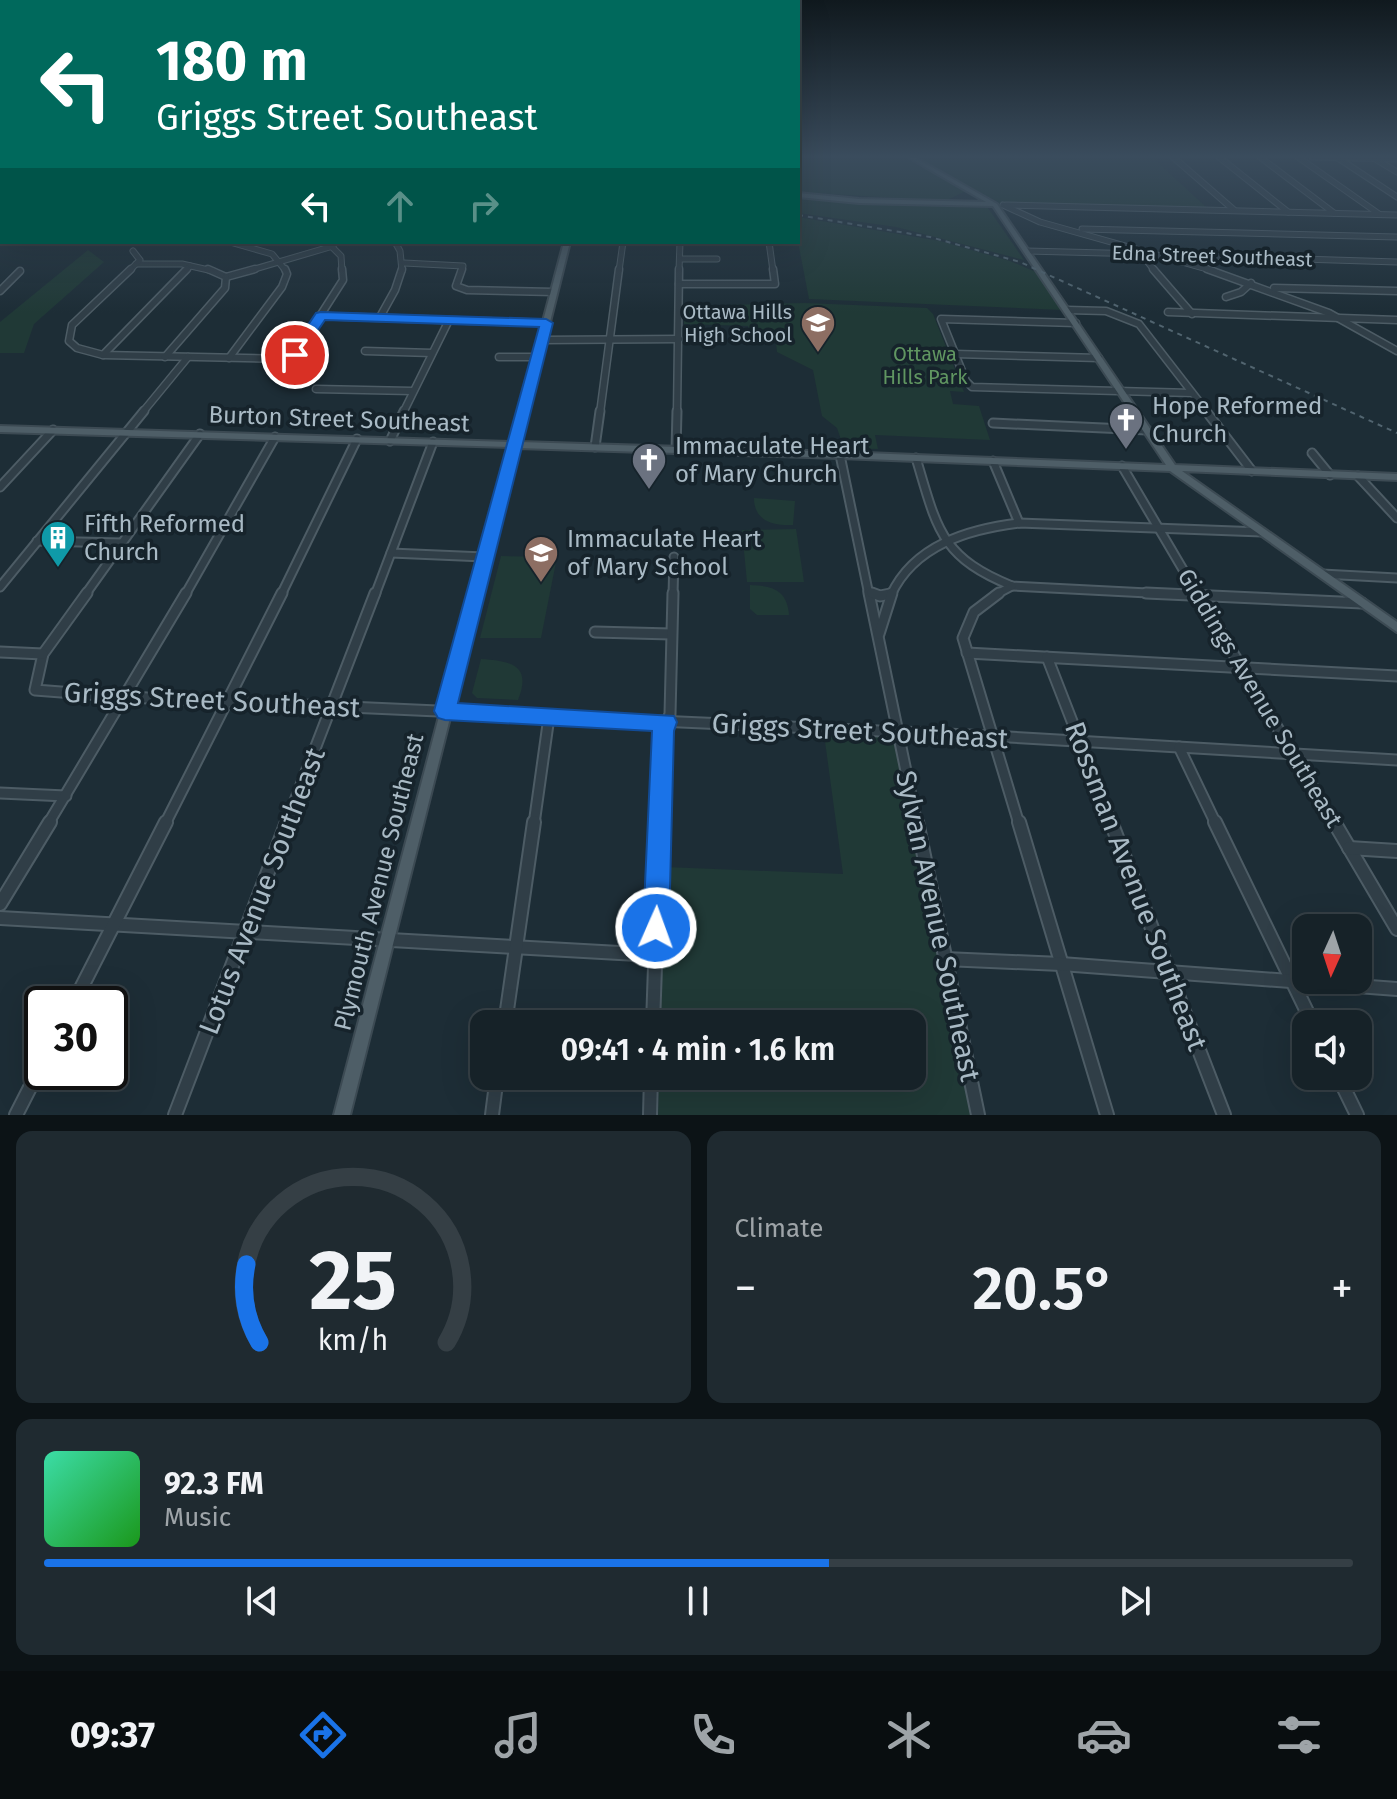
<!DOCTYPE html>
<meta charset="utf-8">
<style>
:root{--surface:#162228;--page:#1f2a30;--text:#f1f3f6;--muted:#9ea4a8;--line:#353f45;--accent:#1a73e8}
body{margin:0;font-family:"Fira Sans",sans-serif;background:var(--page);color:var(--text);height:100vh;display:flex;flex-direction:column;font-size:30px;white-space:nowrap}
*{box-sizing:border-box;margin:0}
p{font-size:26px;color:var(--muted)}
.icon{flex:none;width:44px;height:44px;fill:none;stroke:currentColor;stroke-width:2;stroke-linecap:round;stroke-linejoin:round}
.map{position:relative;height:1115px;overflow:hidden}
.panel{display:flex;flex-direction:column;gap:16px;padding:16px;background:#0c1316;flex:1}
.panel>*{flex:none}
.top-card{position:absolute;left:0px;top:0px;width:800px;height:244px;box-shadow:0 8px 32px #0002,0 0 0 2px var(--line);background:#00695c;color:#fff;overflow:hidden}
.needle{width:52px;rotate:183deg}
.fabs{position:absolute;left:1292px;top:914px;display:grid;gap:16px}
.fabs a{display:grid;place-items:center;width:80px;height:80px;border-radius:16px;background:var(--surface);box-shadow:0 8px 32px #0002,0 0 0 2px var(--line);font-size:40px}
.speed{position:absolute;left:24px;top:986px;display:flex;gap:16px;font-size:40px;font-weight:700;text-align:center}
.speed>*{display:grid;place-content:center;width:104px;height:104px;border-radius:50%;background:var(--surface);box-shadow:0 8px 32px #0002,0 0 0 2px var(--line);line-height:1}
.speed .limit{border:4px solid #111;border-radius:12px;background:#fff;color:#111}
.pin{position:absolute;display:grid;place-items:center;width:68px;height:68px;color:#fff;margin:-34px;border:4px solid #fff;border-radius:50%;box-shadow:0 2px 8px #0007}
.me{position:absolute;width:88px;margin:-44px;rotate:2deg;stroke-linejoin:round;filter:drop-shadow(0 0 6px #0008)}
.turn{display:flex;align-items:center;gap:28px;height:168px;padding:0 24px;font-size:36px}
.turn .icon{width:104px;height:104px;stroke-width:2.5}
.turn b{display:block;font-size:56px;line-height:68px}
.lanes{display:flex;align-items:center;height:76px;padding:0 24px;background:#0003;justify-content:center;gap:40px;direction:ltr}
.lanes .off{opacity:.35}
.big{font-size:60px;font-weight:600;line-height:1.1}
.panel .tile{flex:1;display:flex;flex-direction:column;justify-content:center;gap:12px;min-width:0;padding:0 28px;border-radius:16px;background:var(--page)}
.panel .dial{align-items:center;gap:0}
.dial svg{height:208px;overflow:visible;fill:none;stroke:var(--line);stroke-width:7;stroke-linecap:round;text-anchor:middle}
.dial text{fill:var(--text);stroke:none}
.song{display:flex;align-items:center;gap:24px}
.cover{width:96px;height:96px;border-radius:12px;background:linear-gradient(135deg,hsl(160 70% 55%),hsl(120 70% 35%))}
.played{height:8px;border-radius:4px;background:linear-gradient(90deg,var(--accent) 60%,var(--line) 60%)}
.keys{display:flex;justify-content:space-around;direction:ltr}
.heat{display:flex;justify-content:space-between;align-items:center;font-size:44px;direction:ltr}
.panel .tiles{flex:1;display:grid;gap:16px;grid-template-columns:1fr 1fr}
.tile:last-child{grid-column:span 2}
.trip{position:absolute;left:470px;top:1010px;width:456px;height:80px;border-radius:16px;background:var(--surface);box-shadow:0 8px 32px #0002,0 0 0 2px var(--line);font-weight:600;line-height:80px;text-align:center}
.tabs{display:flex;height:128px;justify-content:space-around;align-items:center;background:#090e10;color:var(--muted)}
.tabs .icon{width:56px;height:56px}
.tabs .active{color:var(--accent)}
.tabs b{font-size:36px;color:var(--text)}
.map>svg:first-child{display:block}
.green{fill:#203936}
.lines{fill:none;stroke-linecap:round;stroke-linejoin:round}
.minor-far4-casing{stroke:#4d5c65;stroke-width:7}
.minor-far3-casing{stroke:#4d5c65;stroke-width:9}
.minor-far2-casing{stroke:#4d5c65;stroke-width:11}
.minor-far1-casing{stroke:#4d5c65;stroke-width:13}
.minor-casing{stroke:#4d5c65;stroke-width:16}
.major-casing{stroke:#3c4a53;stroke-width:4}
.minor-far4{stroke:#303e47;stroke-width:5}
.minor-far3{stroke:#303e47;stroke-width:6}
.minor-far2{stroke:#303e47;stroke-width:7}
.minor-far1{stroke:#303e47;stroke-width:9}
.minor{stroke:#303e47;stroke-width:12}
.major{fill:#4e5e67;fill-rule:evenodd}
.rail{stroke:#51646f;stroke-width:2;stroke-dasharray:5 5;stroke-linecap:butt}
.route{fill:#1a73e8;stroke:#114b97;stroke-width:2}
.labels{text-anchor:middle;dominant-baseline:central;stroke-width:7;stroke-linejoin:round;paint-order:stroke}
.far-street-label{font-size:20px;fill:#a9bac5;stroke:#16232b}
.far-poi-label{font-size:20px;fill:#a9bac5;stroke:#16232b;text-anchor:end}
.far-park-label{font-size:20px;fill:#609661;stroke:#16232b}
.poi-label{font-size:24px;fill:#a9bac5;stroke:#16232b;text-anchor:start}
.street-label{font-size:24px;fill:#a9bac5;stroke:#16232b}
.near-street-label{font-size:28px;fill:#a9bac5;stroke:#16232b}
</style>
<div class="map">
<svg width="1397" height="1115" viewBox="0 0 1397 1115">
<rect width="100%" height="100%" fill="#1d2d36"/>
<g class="green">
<path d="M798,157H903L922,168L931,166L915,157H1152L1207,208L1000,203L972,188L945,201L798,192Z"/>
<path d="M798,197L832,202L988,208L1024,260L896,227L798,213Z"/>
<path d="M798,217L940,241L1010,261L1036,272L1062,310L809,299L798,242Z"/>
<path d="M88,250L104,262L34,324L24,353H0V322Z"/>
<path d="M805,303L927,308L933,314L964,392L950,391L953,404L979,406L990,440L875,435L878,449L844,448L837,428L822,416L813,370L777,352L775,333H750L748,326L684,324V306Z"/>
<path d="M754,498L795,501L793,525C773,526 754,521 754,498Z"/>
<path d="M796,529L804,582H747L742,530Z"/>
<path d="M501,556L557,557L541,638H480Z"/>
<path d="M750,585C773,586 787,590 789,615H757L750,609Z"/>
<path d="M481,659C511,661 532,665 518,700L477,698L472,693Z"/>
<path d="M824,734L888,737L894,742L942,946L972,1115H658L659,1076H912V1024H660L665,867L843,874Z"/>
</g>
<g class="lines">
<defs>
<g id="minor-far4">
<path d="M1173,157L1234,210"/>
<path d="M1219,157L1288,212"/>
<path d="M1260,157L1334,213"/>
<path d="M1298,157L1379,214"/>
<path d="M1312,157L1397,159"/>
<path d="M1338,158L1397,197"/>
<path d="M1377,160L1397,172"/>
<path d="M1003,205L1040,222L1214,271"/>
<path d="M1006,205L1397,215"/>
<path d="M1082,229L1397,237"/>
<path d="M230,242L272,254L286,271"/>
<path d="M327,242L341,256L342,271"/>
<path d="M395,242L400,251L402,271"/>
<path d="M769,242L773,271"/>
<path d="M1027,251L1144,254"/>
<path d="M1141,254L1155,271"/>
<path d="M1170,255L1397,262"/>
<path d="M680,259H717"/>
<path d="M404,263L463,266L461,271"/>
<path d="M136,264H182L213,271"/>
<path d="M129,271L140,260L133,251"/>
<path d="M185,271L190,266"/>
<path d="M248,271L333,246"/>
<path d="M619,271L623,242"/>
<path d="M679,271L680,242"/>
</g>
<g id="minor-far3">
<path d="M131,269L72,325L69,341L77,348L103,355L286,359L295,355L343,280L342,269"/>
<path d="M208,269L226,277"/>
<path d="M462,269L456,286L467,290L554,292"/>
<path d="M1153,269L1192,314"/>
<path d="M1207,269L1329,313L1397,351"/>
<path d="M226,277L255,269"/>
<path d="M679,284H775L773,269"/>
<path d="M1274,288L1397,291"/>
<path d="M0,291L20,271"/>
<path d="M1226,297L1241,292L1251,283"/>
<path d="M1067,310L1106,311L1139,324L1208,413"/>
<path d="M1168,312L1397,320"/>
<path d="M321,316L546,323"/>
<path d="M380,317L395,290L402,269"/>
<path d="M1076,323L941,319L966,381L972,387L1192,393"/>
<path d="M542,340L679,339"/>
<path d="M365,351L432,353"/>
<path d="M955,354L1099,358"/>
<path d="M103,355L187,269"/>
<path d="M165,357L225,288L226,277"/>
<path d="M499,357H538"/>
<path d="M229,358L282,287L287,274L285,269"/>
<path d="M316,389L412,391"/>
<path d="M142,413L188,357"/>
<path d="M403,413L449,320"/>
<path d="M600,413L619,269"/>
<path d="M677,413L679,269"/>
</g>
<g id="minor-far2">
<path d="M1206,411L1252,471"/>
<path d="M993,423L1147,430"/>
<path d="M390,441L404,411"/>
<path d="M595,447L600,411"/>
<path d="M676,450L677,411"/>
<path d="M1312,453L1330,475"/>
<path d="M840,455L869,595"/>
<path d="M916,458C937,528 940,557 1012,586L1187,595"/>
<path d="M993,461L1019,523"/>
<path d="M1122,466L1198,595"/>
<path d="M1358,476L1397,518"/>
<path d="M0,487L53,430"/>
<path d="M37,541L122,543"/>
<path d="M391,553L484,557"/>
<path d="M1322,574L1397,578"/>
<path d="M0,587L144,411"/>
<path d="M868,591L876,595"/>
<path d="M85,595L200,434"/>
<path d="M185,595L275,437"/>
<path d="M281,595L357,439"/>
<path d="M375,595L433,442"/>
<path d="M673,595L674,557"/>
<path d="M891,595C914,545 969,529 1019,523L1262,532"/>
<path d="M995,595L1012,586"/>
</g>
<g id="minor-far1">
<path d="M87,593L43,654L35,690L126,697L991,736L1397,760"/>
<path d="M869,593L917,824"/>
<path d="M872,593L880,596L890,594"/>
<path d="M999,593L974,612L963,638L1019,824"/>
<path d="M1146,593L1362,603"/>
<path d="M1197,593L1335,824"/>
<path d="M595,632L671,634"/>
<path d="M879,634L892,593"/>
<path d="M0,652L43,654"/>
<path d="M967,653L1397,676"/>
<path d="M1047,657L1112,824"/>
<path d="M1179,747L1216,824"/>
<path d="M0,793L66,796"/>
<path d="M48,824L186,593"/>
<path d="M165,824L282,593"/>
<path d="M286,824L375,593"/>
<path d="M534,824L549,717"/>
<path d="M660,824L663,731L670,714L673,593"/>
</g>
<g id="minor">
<path d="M917,822L978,1115"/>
<path d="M1019,822L1107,1115"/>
<path d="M1111,822L1224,1115"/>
<path d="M1215,822L1313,1024"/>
<path d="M1334,822L1397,929"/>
<path d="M1349,848L1397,851"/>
<path d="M0,904L50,822"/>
<path d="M0,918L655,955"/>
<path d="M945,959L1061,964L1397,989"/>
<path d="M73,1004L166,822"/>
<path d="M505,1024L534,822"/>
<path d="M653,1024L660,822"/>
<path d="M1338,1076L1357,1115"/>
<path d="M16,1115L42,1064"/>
<path d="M175,1115L287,822"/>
<path d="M492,1115L497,1076"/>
<path d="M650,1115L651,1076"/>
</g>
<g id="major">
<path d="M908,157H914L997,204L1175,465L1397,474V480L1182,471L1397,622V632L1170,471L840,458L518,448L350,1115H334L510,447L0,432V426L511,442L564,242H570L520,442L840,452L1166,465L993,206L859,203L798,197V193L859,199L986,202Z"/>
<path d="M2,165V169L0,170V166Z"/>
</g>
</defs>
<use href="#minor-far4" class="minor-far4-casing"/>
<use href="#minor-far3" class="minor-far3-casing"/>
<use href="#minor-far2" class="minor-far2-casing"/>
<use href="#minor-far1" class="minor-far1-casing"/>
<use href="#minor" class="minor-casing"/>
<use href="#major" class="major-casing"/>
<use href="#minor-far4" class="minor-far4"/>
<use href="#minor-far3" class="minor-far3"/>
<use href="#minor-far2" class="minor-far2"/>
<use href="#minor-far1" class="minor-far1"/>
<use href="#minor" class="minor"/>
<use href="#major" class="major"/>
<path class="rail" d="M798,215L930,237L1020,262L1397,433"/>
</g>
<linearGradient id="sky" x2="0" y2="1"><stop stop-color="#10191e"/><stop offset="0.5" stop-color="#3a4c5d"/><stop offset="1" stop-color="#3a4c5d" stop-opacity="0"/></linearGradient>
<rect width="1397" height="313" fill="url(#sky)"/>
<path class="route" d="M321,312L546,319L553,323L458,703L674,716L677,722L674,731L669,928L666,938L656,941L647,938L643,928L652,731L445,720L438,718L434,711L539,327L325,320L299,358H290L288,355L316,313Z"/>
<defs>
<symbol id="school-pin" viewBox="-11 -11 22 30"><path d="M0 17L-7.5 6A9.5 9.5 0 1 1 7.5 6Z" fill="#8d6e63" stroke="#16232b"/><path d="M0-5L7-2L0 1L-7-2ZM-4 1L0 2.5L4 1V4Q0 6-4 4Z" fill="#fff"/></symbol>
<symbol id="church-pin" viewBox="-11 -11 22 30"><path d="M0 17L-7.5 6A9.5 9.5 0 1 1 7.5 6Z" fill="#6b7280" stroke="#16232b"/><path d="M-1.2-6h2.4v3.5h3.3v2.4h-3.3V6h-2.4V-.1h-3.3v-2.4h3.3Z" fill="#fff"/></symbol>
<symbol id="building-pin" viewBox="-11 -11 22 30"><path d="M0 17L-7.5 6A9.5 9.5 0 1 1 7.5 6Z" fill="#0f9aa8" stroke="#16232b"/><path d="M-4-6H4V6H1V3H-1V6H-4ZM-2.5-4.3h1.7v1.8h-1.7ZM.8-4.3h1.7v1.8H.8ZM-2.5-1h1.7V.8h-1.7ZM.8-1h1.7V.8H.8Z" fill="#fff"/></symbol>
</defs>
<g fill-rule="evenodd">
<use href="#school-pin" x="798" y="303" width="40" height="54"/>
<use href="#church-pin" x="1106" y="400" width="40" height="54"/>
<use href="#church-pin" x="629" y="440" width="40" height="54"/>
<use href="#building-pin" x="38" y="518" width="40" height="54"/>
<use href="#school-pin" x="521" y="533" width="40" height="54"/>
</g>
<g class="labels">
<g class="far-street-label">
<text transform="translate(1212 256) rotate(2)">Edna Street Southeast</text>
</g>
<g class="far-poi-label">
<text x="792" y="312">Ottawa Hills<tspan x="792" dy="23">High School</tspan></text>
</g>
<g class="far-park-label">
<text x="925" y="354">Ottawa<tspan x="925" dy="23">Hills Park</tspan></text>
</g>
<g class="poi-label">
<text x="1152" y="406">Hope Reformed<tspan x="1152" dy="28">Church</tspan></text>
<text x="675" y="446">Immaculate Heart<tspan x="675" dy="28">of Mary Church</tspan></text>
<text x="84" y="524">Fifth Reformed<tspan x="84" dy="28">Church</tspan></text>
<text x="567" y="539">Immaculate Heart<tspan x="567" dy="28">of Mary School</tspan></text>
</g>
<g class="street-label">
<text transform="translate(339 419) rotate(2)">Burton Street Southeast</text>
<text transform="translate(1260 698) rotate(59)">Giddings Avenue Southeast</text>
<text transform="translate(379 882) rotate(-76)">Plymouth Avenue Southeast</text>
</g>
<g class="near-street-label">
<text transform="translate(212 700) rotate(3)">Griggs Street Southeast</text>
<text transform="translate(860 731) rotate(3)">Griggs Street Southeast</text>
<text transform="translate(1136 886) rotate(69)">Rossman Avenue Southeast</text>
<text transform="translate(262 891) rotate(-69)">Lotus Avenue Southeast</text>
<text transform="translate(938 926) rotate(78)">Sylvan Avenue Southeast</text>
</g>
</g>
</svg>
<div class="fabs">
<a><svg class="needle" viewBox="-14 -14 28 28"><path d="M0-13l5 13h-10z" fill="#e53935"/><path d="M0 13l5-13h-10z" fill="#9ea4a8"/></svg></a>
<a><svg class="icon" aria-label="sound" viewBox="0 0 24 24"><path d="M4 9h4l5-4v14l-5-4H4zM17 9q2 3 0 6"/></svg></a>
</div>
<div class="speed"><div class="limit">30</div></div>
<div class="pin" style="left:295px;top:355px;background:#d93025"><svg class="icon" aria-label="arrive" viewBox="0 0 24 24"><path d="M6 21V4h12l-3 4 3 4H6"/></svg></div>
<svg class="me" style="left:656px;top:928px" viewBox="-20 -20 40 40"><circle r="17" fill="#1a73e8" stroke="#fff" stroke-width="3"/><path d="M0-11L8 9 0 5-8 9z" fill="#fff"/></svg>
<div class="trip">09:41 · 4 min · 1.6 km</div>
<div class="top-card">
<div class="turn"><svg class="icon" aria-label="left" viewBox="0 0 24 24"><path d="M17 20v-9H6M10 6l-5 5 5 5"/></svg><div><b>180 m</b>Griggs Street Southeast</div></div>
<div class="lanes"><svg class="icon" aria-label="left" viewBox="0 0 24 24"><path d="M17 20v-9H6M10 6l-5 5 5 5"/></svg><svg class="icon off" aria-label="ahead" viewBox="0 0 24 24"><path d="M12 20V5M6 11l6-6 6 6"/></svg><svg class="icon off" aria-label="right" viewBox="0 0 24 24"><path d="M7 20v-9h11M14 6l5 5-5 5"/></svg></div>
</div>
</div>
<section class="panel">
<div class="tiles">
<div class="tile dial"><svg viewBox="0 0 100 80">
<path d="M14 69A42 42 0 1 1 86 69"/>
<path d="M14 69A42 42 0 0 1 9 39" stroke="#1a73e8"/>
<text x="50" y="56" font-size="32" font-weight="700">25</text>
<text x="50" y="72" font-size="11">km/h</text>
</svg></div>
<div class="tile"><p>Climate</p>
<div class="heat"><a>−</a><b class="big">20.5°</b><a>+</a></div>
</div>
<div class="tile">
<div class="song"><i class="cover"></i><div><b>92.3 FM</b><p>Music</p></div></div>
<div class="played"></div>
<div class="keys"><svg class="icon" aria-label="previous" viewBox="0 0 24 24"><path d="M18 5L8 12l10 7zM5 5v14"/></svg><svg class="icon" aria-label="pause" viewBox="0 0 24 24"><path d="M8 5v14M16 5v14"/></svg><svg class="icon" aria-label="next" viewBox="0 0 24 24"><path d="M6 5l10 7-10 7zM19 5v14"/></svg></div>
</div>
</div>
</section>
<nav class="tabs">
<b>09:37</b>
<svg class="icon active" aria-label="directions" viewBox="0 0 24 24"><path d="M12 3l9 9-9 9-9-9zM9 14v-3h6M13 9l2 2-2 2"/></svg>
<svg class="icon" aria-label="music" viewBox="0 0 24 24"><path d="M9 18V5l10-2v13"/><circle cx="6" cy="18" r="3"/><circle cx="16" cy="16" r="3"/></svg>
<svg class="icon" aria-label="phone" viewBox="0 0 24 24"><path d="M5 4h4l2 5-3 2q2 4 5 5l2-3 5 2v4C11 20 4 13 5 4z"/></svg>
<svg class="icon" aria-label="climate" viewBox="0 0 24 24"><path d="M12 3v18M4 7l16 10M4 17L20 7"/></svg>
<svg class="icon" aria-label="car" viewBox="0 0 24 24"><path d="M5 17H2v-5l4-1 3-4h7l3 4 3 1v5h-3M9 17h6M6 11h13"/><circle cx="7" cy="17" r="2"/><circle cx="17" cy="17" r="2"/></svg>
<svg class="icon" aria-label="filters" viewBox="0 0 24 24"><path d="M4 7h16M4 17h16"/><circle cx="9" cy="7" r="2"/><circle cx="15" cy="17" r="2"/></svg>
</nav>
